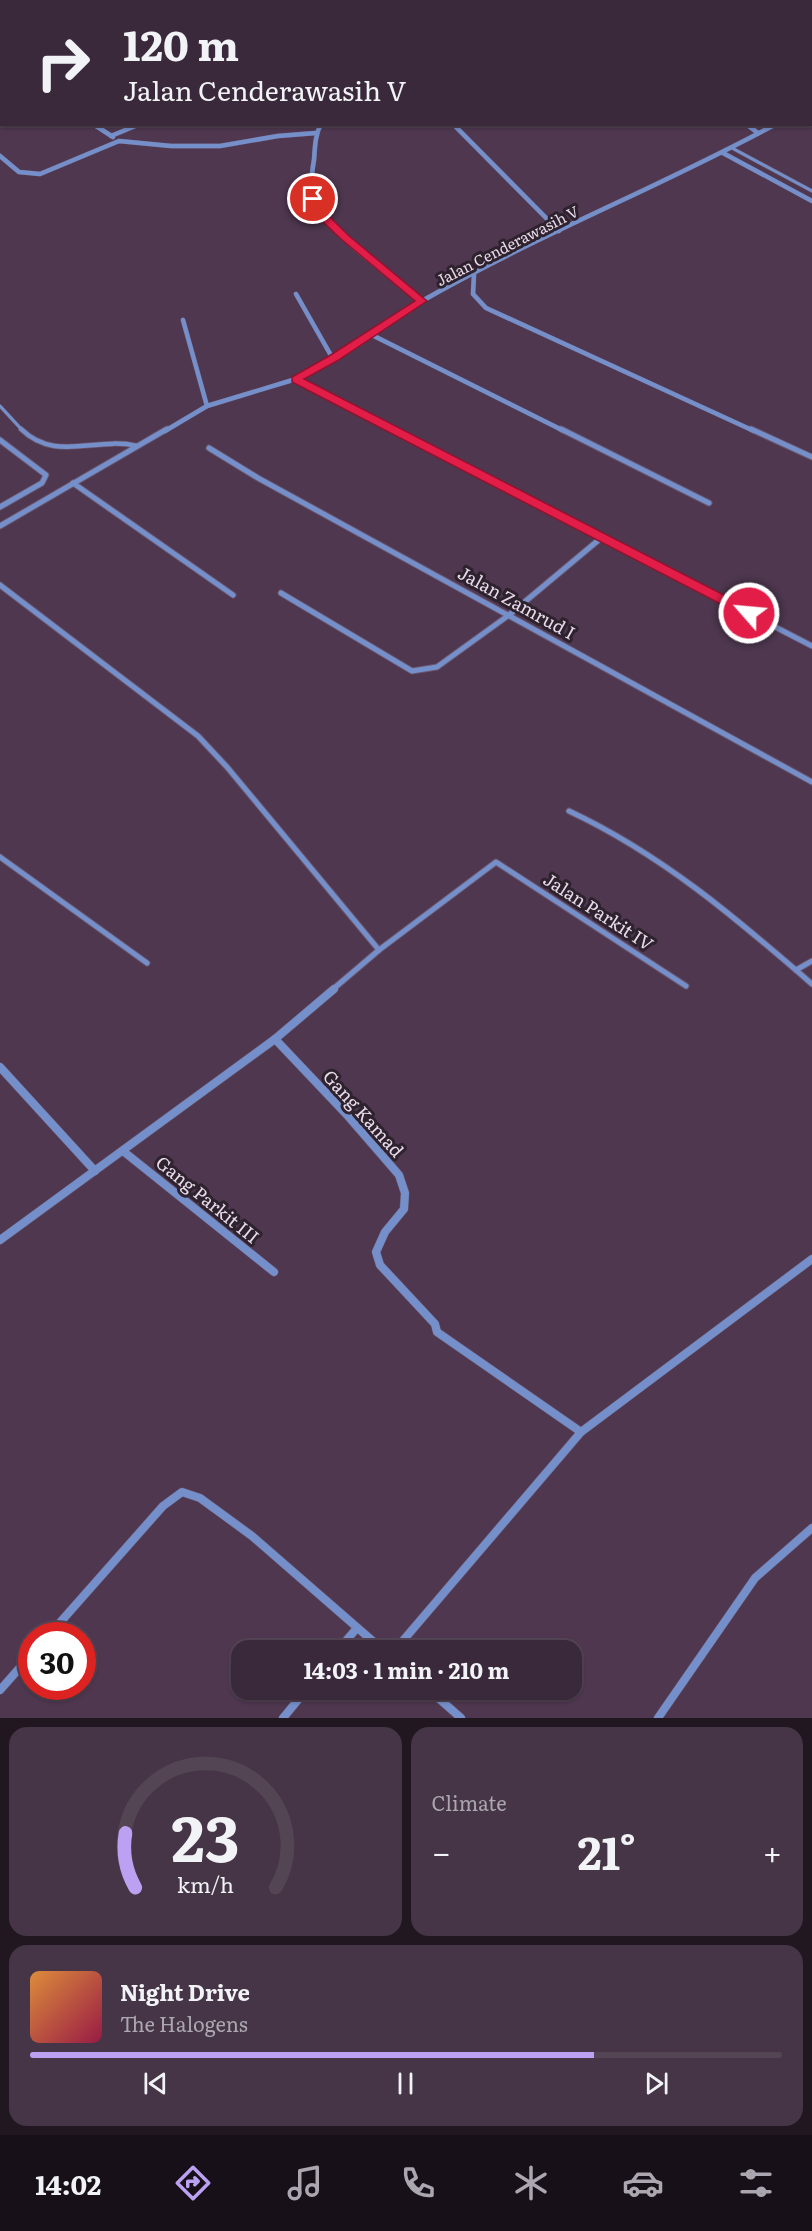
<!DOCTYPE html>
<meta charset="utf-8">
<style>
:root{--surface:#3a293b;--page:#453546;--text:#f1f3f6;--muted:#aba6af;--line:#544555;--accent:#bca0f2}
body{margin:0;font-family:Literata,serif;background:var(--page);color:var(--text);height:100vh;display:flex;flex-direction:column;font-size:22px;white-space:nowrap}
*{box-sizing:border-box;margin:0}
p{font-size:20px;color:var(--muted)}
.icon{flex:none;width:33px;height:33px;fill:none;stroke:currentColor;stroke-width:2;stroke-linecap:round;stroke-linejoin:round}
.map{position:relative;height:1718px;overflow:hidden}
.side{display:flex;flex-direction:column;gap:9px;padding:9px;background:#201720;flex:1}
.side>*{flex:none}
.guide{position:absolute;left:0px;top:0px;width:813px;height:126px;box-shadow:0 2px 4px #0004,0 0 0 2px var(--line);background:#3a293b;color:var(--text);overflow:hidden}
.speed{position:absolute;left:18px;top:1622px;display:flex;gap:12px;font-size:30px;font-weight:700;text-align:center}
.speed>*{display:grid;place-content:center;width:78px;height:78px;border-radius:50%;background:var(--surface);box-shadow:0 2px 4px #0004,0 0 0 2px var(--line);line-height:1}
.speed .limit{border:9px solid #d22;background:#fff;color:#111}
.pin{position:absolute;display:grid;place-items:center;width:51px;height:51px;color:#fff;margin:-26px;border:3px solid #fff;border-radius:50%;box-shadow:0 2px 6px #0007}
.me{position:absolute;width:66px;margin:-33px;rotate:297deg;stroke-linejoin:round;filter:drop-shadow(0 0 4px #0008)}
.turn{display:flex;align-items:center;gap:21px;height:126px;padding:0 24px;font-size:27px}
.turn .icon{width:78px;height:78px;stroke-width:2.5}
.turn b{display:block;font-size:42px;line-height:51px}
.big{font-size:45px;font-weight:700;line-height:1.1}
.side .tile{flex:1;display:flex;flex-direction:column;justify-content:center;gap:9px;min-width:0;padding:0 21px;border-radius:18px;background:var(--page)}
.side .dial{align-items:center;gap:0}
.dial svg{height:156px;overflow:visible;fill:none;stroke:var(--line);stroke-width:7;stroke-linecap:round;text-anchor:middle}
.dial text{fill:var(--text);stroke:none}
.song{display:flex;align-items:center;gap:18px}
.cover{width:72px;height:72px;border-radius:9px;background:linear-gradient(135deg,hsl(30 70% 55%),hsl(340 70% 35%))}
.played{height:6px;border-radius:3px;background:linear-gradient(90deg,var(--accent) 75%,var(--line) 75%)}
.keys{display:flex;justify-content:space-around;direction:ltr}
.heat{display:flex;justify-content:space-between;align-items:center;font-size:33px;direction:ltr}
.side .tiles{flex:1;display:grid;gap:9px;grid-template-columns:1fr 1fr}
.tile:last-child{grid-column:span 2}
.trip{position:absolute;left:231px;top:1640px;width:351px;height:60px;border-radius:18px;background:var(--surface);box-shadow:0 2px 4px #0004,0 0 0 2px var(--line);font-weight:700;line-height:60px;text-align:center}
.tab-bar{display:flex;height:96px;justify-content:space-around;align-items:center;background:#171018;color:var(--muted)}
.tab-bar .icon{width:42px;height:42px}
.tab-bar .active{color:var(--accent)}
.tab-bar b{font-size:27px;color:var(--text)}
.map>svg:first-child{display:block}
.lines{fill:none;stroke-linecap:round;stroke-linejoin:round}
.lane-far1-casing{stroke:#6a546b;stroke-width:4}
.lane-casing{stroke:#6a546b;stroke-width:6}
.street-far2-casing{stroke:#6a546b;stroke-width:5}
.street-far1-casing{stroke:#6a546b;stroke-width:7}
.street-casing{stroke:#6a546b;stroke-width:9}
.lane-far1{stroke:#748fca;stroke-width:3}
.lane{stroke:#748fca;stroke-width:4.5}
.street-far2{stroke:#748fca;stroke-width:4.5}
.street-far1{stroke:#748fca;stroke-width:5}
.street{stroke:#748fca;stroke-width:8}
.route{fill:#e11d48;stroke:#92132f;stroke-width:1.5}
.labels{text-anchor:middle;dominant-baseline:central;stroke-width:6;stroke-linejoin:round;paint-order:stroke}
.far-street-label{font-size:15px;fill:#e8dae9;stroke:#2d222d}
.street-label{font-size:18px;fill:#e8dae9;stroke:#2d222d}
</style>
<div class="map">
<svg width="812" height="1718" viewBox="0 0 812 1718">
<rect width="100%" height="100%" fill="#4e374f"/>
<g class="lines">
<defs>
<g id="lane-far1">
<path d="M732,148L812,191"/>
<path d="M0,406L23,431"/>
</g>
<path id="lane" d="M21,429C56,463 95,436 137,446"/>
<g id="street-far2">
<path d="M202,0L204,2"/>
<path d="M690,0L693,2"/>
<path d="M93,124L113,137"/>
<path d="M321,124C315,135 315,147 314,160C312,171 310,185 313,196C321,229 395,280 422,301"/>
<path d="M453,124L559,231"/>
<path d="M746,124L758,133"/>
<path d="M111,136L140,124"/>
<path d="M723,153L812,201"/>
<path d="M0,156L19,172L40,174L119,141L171,146H220L278,136L316,133"/>
<path d="M474,274L473,294L486,308L754,431"/>
<path d="M296,294L333,359"/>
<path d="M183,320L207,406"/>
<path d="M370,334L564,431"/>
<path d="M296,379L396,431"/>
<path d="M165,431L207,406L296,379L311,372C348,348 384,323 422,301C537,235 660,187 776,124"/>
</g>
<g id="street-far1">
<path d="M393,429L812,646"/>
<path d="M561,429L709,503"/>
<path d="M751,429L812,457"/>
<path d="M0,440L46,475L42,483L0,507"/>
<path d="M209,448L258,478L812,782"/>
<path d="M73,483L233,595"/>
<path d="M0,526L167,429"/>
<path d="M0,585L198,736L227,767L379,950"/>
<path d="M281,593L412,671L437,667L509,615L601,538"/>
<path d="M569,811C661,854 736,918 812,984"/>
<path d="M0,857L147,963"/>
<path d="M796,970L812,961"/>
<path d="M332,990L379,950L496,862L686,986"/>
</g>
<g id="street">
<path d="M275,1039L347,1115L399,1175L405,1193L404,1209L385,1232L376,1252L380,1265L435,1324L437,1332L581,1432"/>
<path d="M0,1067L95,1171"/>
<path d="M123,1151L274,1272"/>
<path d="M0,1240L275,1039L334,989"/>
<path d="M49,1635L163,1506L182,1492L200,1498L252,1536L383,1650"/>
<path d="M338,1650L357,1628"/>
<path d="M395,1650L581,1432L812,1259"/>
<path d="M428,1689L461,1718"/>
<path d="M0,1690L32,1654"/>
<path d="M283,1718L307,1689"/>
<path d="M658,1718L755,1578L812,1528"/>
</g>
</defs>
<use href="#lane-far1" class="lane-far1-casing"/>
<use href="#lane" class="lane-casing"/>
<use href="#street-far2" class="street-far2-casing"/>
<use href="#street-far1" class="street-far1-casing"/>
<use href="#street" class="street-casing"/>
<use href="#lane-far1" class="lane-far1"/>
<use href="#lane" class="lane"/>
<use href="#street-far2" class="street-far2"/>
<use href="#street-far1" class="street-far1"/>
<use href="#street" class="street"/>
</g>
<path class="route" d="M310,197H316L328,215L348,235L427,301L337,361L304,379L753,610V616H744L292,382V377L329,356L415,301L341,239L320,219L308,199Z"/>
<g class="labels">
<g class="far-street-label">
<text transform="translate(507 245) rotate(-27)">Jalan Cenderawasih V</text>
</g>
<g class="street-label">
<text transform="translate(517 602) rotate(29)">Jalan Zamrud I</text>
<text transform="translate(599 911) rotate(33)">Jalan Parkit IV</text>
<text transform="translate(364 1113) rotate(48)">Gang Kamad</text>
<text transform="translate(208 1199) rotate(39)">Gang Parkit III</text>
</g>
</g>
</svg>
<div class="speed"><div class="limit">30</div></div>
<div class="pin" style="left:313px;top:199px;background:#d93025"><svg class="icon" aria-label="arrive" viewBox="0 0 24 24"><path d="M6 21V4h12l-3 4 3 4H6"/></svg></div>
<svg class="me" style="left:749px;top:613px" viewBox="-20 -20 40 40"><circle r="17" fill="#e11d48" stroke="#fff" stroke-width="3"/><path d="M0-11L8 9 0 5-8 9z" fill="#fff"/></svg>
<div class="trip">14:03 · 1 min · 210 m</div>
<div class="guide">
<div class="turn"><svg class="icon" aria-label="right" viewBox="0 0 24 24"><path d="M7 20v-9h11M14 6l5 5-5 5"/></svg><div><b>120 m</b>Jalan Cenderawasih V</div></div>
</div>
</div>
<section class="side">
<div class="tiles">
<div class="tile dial"><svg viewBox="0 0 100 80">
<path d="M14 69A42 42 0 1 1 86 69"/>
<path d="M14 69A42 42 0 0 1 9 41" stroke="#bca0f2"/>
<text x="50" y="56" font-size="32" font-weight="700">23</text>
<text x="50" y="72" font-size="11">km/h</text>
</svg></div>
<div class="tile"><p>Climate</p>
<div class="heat"><a>−</a><b class="big">21°</b><a>+</a></div>
</div>
<div class="tile">
<div class="song"><i class="cover"></i><div><b>Night Drive</b><p>The Halogens</p></div></div>
<div class="played"></div>
<div class="keys"><svg class="icon" aria-label="previous" viewBox="0 0 24 24"><path d="M18 5L8 12l10 7zM5 5v14"/></svg><svg class="icon" aria-label="pause" viewBox="0 0 24 24"><path d="M8 5v14M16 5v14"/></svg><svg class="icon" aria-label="next" viewBox="0 0 24 24"><path d="M6 5l10 7-10 7zM19 5v14"/></svg></div>
</div>
</div>
</section>
<nav class="tab-bar">
<b>14:02</b>
<svg class="icon active" aria-label="directions" viewBox="0 0 24 24"><path d="M12 3l9 9-9 9-9-9zM9 14v-3h6M13 9l2 2-2 2"/></svg>
<svg class="icon" aria-label="music" viewBox="0 0 24 24"><path d="M9 18V5l10-2v13"/><circle cx="6" cy="18" r="3"/><circle cx="16" cy="16" r="3"/></svg>
<svg class="icon" aria-label="phone" viewBox="0 0 24 24"><path d="M5 4h4l2 5-3 2q2 4 5 5l2-3 5 2v4C11 20 4 13 5 4z"/></svg>
<svg class="icon" aria-label="climate" viewBox="0 0 24 24"><path d="M12 3v18M4 7l16 10M4 17L20 7"/></svg>
<svg class="icon" aria-label="car" viewBox="0 0 24 24"><path d="M5 17H2v-5l4-1 3-4h7l3 4 3 1v5h-3M9 17h6M6 11h13"/><circle cx="7" cy="17" r="2"/><circle cx="17" cy="17" r="2"/></svg>
<svg class="icon" aria-label="filters" viewBox="0 0 24 24"><path d="M4 7h16M4 17h16"/><circle cx="9" cy="7" r="2"/><circle cx="15" cy="17" r="2"/></svg>
</nav>
